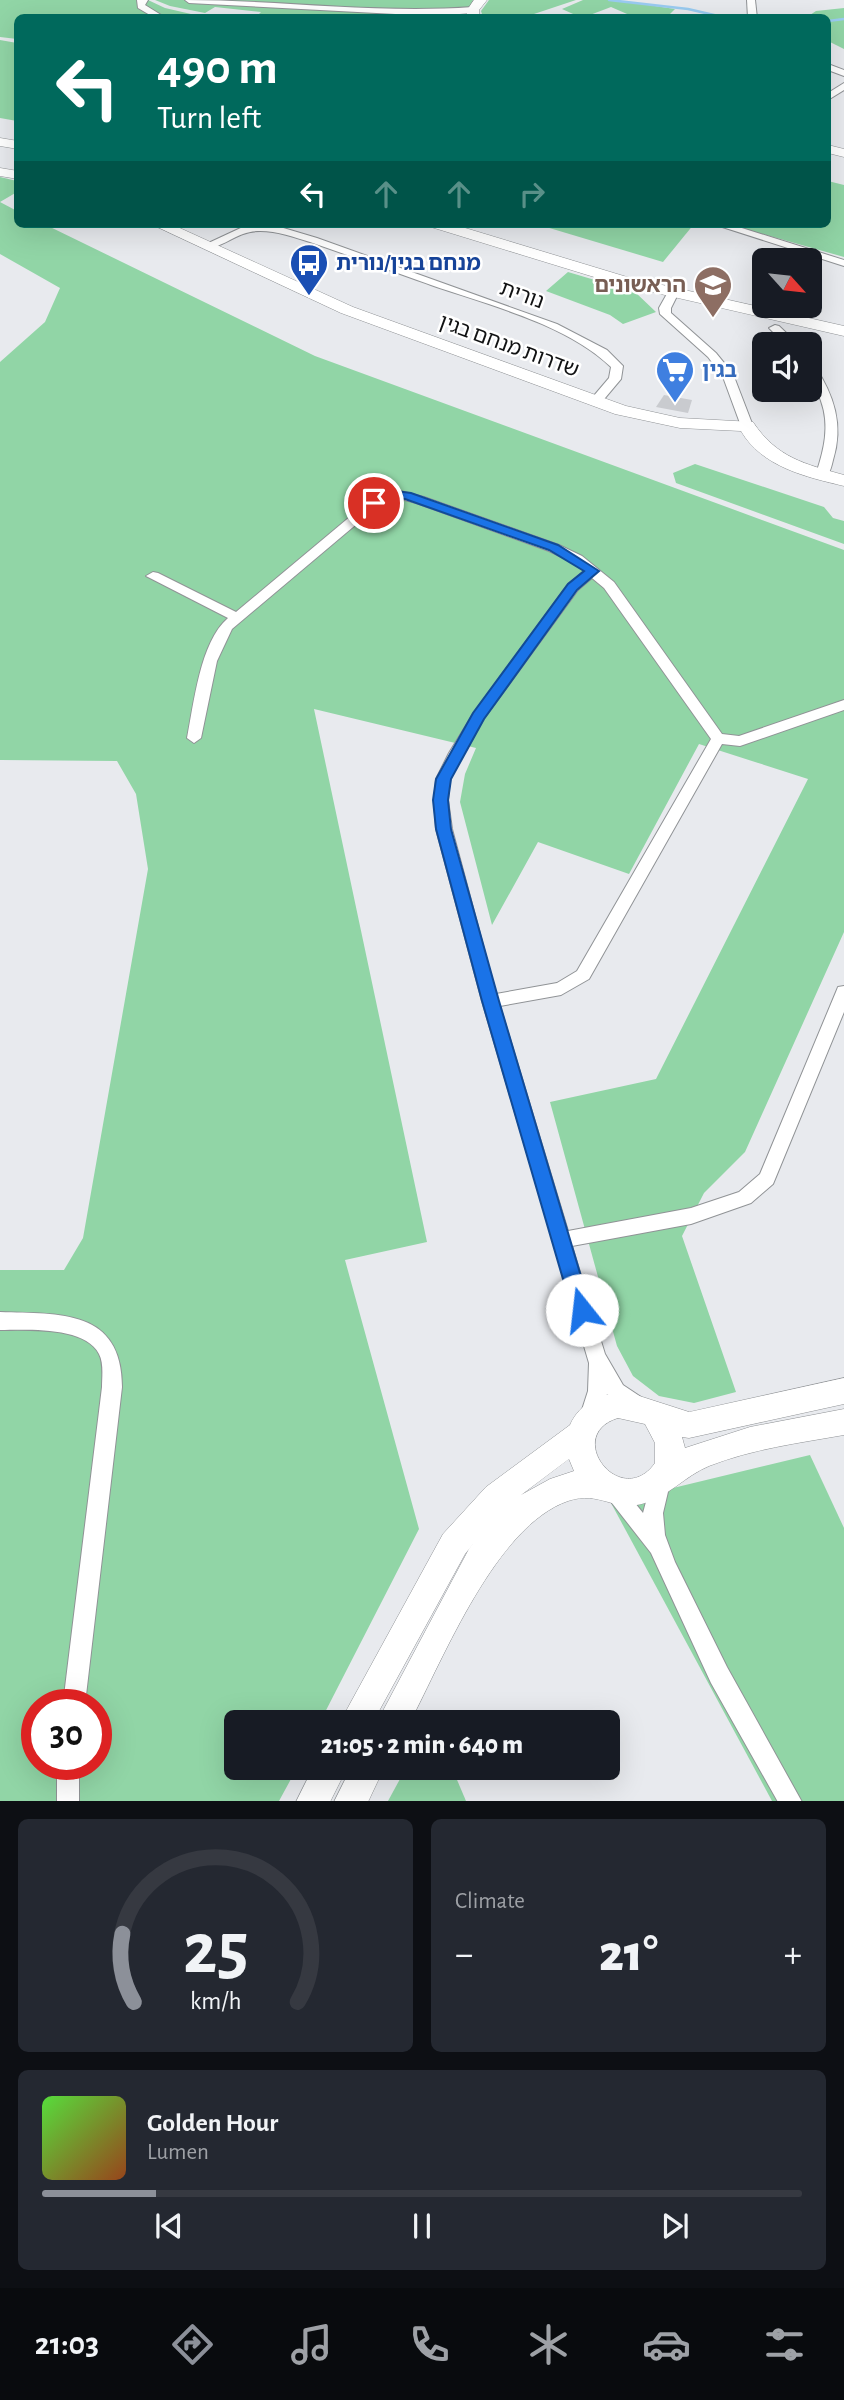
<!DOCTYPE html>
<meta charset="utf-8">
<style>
:root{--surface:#171b24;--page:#242831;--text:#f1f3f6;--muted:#9ea1a6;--line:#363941;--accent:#8c9099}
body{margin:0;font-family:"Alegreya Sans","Noto Sans Hebrew",sans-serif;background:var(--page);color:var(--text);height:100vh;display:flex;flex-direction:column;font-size:26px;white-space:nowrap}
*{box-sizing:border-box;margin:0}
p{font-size:23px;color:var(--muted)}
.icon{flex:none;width:38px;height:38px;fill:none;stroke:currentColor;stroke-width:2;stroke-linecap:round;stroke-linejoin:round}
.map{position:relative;height:1801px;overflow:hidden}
.details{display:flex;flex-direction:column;gap:18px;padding:18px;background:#0d0f14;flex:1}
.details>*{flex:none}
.guide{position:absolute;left:14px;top:14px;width:817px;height:214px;border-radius:10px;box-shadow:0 7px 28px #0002;background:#00695c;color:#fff;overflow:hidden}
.needle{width:46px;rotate:117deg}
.buttons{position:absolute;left:752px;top:248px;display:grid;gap:14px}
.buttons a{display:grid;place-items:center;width:70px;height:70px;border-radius:10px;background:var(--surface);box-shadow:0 7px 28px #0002;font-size:35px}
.speed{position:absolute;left:21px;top:1689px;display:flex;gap:14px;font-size:35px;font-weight:700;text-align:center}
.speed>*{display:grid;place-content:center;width:91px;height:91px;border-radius:50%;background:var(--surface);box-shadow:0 7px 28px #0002;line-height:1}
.speed .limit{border:10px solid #d22;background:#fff;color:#111}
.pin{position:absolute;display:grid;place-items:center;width:60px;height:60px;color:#fff;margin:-30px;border:4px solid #fff;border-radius:50%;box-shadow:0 2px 7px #0007}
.me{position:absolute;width:77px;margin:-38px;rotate:344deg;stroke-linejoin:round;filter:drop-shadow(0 0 5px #0008)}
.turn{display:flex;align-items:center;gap:24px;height:147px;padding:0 28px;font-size:32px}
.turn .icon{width:91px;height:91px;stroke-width:2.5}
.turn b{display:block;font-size:49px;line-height:60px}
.lanes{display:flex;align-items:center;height:66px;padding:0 28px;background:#0003;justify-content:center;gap:35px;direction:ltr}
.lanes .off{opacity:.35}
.big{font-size:52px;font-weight:800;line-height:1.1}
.details .card{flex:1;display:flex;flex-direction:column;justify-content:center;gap:10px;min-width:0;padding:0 24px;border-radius:10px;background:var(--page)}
.details .dial{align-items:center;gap:0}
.dial svg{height:182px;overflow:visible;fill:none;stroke:var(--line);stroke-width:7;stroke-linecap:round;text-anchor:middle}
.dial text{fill:var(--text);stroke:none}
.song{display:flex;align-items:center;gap:21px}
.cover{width:84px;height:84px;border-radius:10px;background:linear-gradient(135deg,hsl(110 70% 55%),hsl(20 70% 35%))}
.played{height:7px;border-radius:4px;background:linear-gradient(90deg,var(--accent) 15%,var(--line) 15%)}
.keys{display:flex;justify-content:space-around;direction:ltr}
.heat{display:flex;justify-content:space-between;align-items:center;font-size:38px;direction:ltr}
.details .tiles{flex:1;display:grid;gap:18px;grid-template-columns:1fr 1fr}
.card:last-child{grid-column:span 2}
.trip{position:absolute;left:224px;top:1710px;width:396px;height:70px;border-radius:10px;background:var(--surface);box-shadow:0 7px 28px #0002;font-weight:800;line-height:70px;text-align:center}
.dock{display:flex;height:112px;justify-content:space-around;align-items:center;background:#090b0e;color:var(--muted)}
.dock .icon{width:49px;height:49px}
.dock .active{color:var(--accent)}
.dock b{font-size:32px;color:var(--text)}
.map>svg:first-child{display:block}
.green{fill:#91d5a6;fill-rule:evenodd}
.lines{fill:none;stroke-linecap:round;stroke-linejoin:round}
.stream{stroke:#99cbf1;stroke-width:2.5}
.building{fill:#c9cbcf}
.street-casing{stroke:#909396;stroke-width:2}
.secondary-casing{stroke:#909396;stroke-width:1}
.street{fill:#fff;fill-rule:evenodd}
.secondary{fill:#fff;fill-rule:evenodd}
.route{fill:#1a73e8;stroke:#114b97;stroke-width:2}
.labels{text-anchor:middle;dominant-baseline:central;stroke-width:5;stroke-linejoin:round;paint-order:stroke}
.far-transit-label{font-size:21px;font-weight:bold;fill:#164399;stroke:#fff;text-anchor:start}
.far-education-label{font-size:21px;font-weight:bold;fill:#785e54;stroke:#fff;text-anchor:end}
.far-street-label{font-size:21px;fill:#111213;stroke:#fff}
.far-shop-label{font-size:21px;font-weight:bold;fill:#366cbe;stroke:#fff;text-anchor:start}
</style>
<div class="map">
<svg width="844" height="1802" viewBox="0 0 844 1802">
<rect width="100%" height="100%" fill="#e8eaee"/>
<g class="green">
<path d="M0,0H148L165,8L204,17L18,18L17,39L0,37Z"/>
<path d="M155,0H473L465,18L256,17L261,12L215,7L205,13L170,6Z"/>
<path d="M489,0H576L525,17H483L481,11Z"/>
<path d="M583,0H615L675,9L667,17H634L611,7L582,18L562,9Z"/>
<path d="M844,8V49L828,41V18L810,15L816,11Z"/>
<path d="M0,40L17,43V121L0,118Z"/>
<path d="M0,177L17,181V192L0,202L17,211L18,224H44L315,356L844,550V932L745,1152L704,1193L682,1236L736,1392L694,1403L659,1396L633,1376L617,1346L550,1102L656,1079L808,779L699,744L629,874L538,842L492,925L460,802L465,774L476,748L314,709L427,1242L345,1260L419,1529L320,1722H236V1768H297L279,1801H0V1270H64L83,1238L148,869L136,794L117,761L0,760V362L45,322L60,288L0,254ZM37,1704H96V1764H37Z"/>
<path d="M828,181L844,185V257L727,224H828Z"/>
<path d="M536,224H694L663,262Z"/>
<path d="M568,272L635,292L656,312L623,324L610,315L546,291Z"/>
<path d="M695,464L824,507L833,518L844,521V544L676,483L673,473Z"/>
<path d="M810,1455L844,1528V1801H772L611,1503Z"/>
<path d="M406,1768H452L466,1801H388Z"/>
</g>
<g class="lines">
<g class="stream">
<path d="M609,0L688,9L727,18"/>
<path d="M828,21L844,19"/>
</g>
</g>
<path class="building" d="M664,395L692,400L688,413L656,407Z"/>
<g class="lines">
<defs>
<g id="street">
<path d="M137,0H148L145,5L166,18H155L138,8Z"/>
<path d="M185,0C281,0 377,14 473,7L477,10L473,13L433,16L189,3Z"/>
<path d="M747,0H755L757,18H748Z"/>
<path d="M828,64L844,70V76L828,70Z"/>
<path d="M844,83V90L828,100V93Z"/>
<path d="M713,224H729L844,260V266Z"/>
<path d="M245,226L280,227L317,238L557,324L607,350L623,366L621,379L600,404H592V398L609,378L611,367C566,324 489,305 431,285C391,271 351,256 310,242C290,236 263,226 243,234C231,238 212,253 202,246Z"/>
<path d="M668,292L678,294L671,308V313L716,353L733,374L753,426L751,429L747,430L741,426L723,377L708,357L660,314L659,308Z"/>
<path d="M775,325L779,326L799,345H786L769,328Z"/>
<path d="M810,364L814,365C834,395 844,425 833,460C831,468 830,475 822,478L816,474C824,450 830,426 821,401C817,388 810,378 810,364Z"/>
<path d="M396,490L424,497L559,545L582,556L614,582L722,734L739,736L844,700V710L740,746L722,744L589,979L561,995L500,1006L568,1231L691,1208L739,1192L760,1174L836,992L838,987L844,986V1012L773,1184L751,1203L691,1224L572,1246L605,1354L623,1385L641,1397L644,1403L641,1409L634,1412L607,1394L597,1422L590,1425L583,1422L580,1416L588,1391L589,1363L482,1001L436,829L434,800L436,779L449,753L473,714L568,584L584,571L572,562L549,551L416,503L397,498L378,506L232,629L217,661L201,738L194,743L187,738C194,703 200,642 228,618L146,576L153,572L158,573L236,612L370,500ZM592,578L604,588L711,739L577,971L557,983L496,994L452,829L448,800L450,779L483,720L578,590Z"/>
<path d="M0,1312C60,1314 122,1309 122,1387L85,1704H63L102,1387C102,1377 104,1363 99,1354C85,1326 26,1330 0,1330Z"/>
<path d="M661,1469L668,1472L671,1479L663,1513L665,1535L675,1562L727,1667L802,1802H778L711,1683L651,1553L601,1489L604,1482L611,1479L618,1482L643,1513L654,1472Z"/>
<rect x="57" y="1764" width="22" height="38"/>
</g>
<g id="secondary">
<path d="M474,0H487L479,10V18H467V10Z"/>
<path d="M0,138L18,141V149L0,146Z"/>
<path d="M828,145L844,149V157L828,153Z"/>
<path d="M0,168L18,171V179L0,176Z"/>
<path d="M151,224H171L353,307L626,406L680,418L753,422C777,458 805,464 844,475V486C806,477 762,467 741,431L680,428L615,414L341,313Z"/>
<path d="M428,224H452L627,277L844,326V336L617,284L431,227Z"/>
<path d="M844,1378V1404L689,1438L682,1437L685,1448L750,1427L844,1409V1435C799,1443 752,1449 709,1466C685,1476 669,1496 645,1503C614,1513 600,1490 568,1501C496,1526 444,1657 410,1722H377L469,1549L480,1535L465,1554L373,1722H340L443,1534L486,1487L570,1425C580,1402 603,1392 627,1392L689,1412ZM618,1418L645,1424L655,1443V1463C621,1511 562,1435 618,1418ZM569,1459L574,1471L550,1479L521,1495Z"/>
<path d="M313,1768H347L330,1802H296Z"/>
<path d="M351,1768H384L368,1802H334Z"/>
</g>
</defs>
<use href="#street" class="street-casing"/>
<use href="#secondary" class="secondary-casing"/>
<use href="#street" class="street"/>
<use href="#secondary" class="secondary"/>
</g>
<path class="route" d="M396,491L411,493L558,545L599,571L577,590L484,719L451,779L448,800L451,829L499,1001L591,1310L588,1316L582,1319L575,1316L572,1310L482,1001L436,829L433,800L436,779L473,713L568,584L584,571L549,550L405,499L397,498L374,507L367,503Z"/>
<defs>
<symbol id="bus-pin" viewBox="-11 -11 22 30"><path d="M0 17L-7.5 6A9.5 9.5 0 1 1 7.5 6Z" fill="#1a4fb4" stroke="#fff"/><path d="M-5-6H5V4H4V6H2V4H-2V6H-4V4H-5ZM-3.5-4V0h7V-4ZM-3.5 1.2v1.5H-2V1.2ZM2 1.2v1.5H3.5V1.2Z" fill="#fff"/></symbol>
<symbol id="school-pin" viewBox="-11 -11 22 30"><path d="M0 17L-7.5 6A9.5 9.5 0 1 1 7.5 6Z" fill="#8d6e63" stroke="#fff"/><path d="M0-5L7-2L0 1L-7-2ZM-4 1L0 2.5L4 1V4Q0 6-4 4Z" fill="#fff"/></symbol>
<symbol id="supermarket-pin" viewBox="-11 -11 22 30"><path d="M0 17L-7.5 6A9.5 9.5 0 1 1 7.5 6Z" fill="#3f7fe0" stroke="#fff"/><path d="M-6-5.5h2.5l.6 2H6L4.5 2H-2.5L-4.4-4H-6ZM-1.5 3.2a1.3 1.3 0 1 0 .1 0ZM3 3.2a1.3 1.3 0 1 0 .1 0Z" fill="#fff"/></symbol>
</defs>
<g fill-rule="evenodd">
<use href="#bus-pin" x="287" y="241" width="44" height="60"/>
<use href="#school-pin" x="691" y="263" width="44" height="60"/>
<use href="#supermarket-pin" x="653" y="348" width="44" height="60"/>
</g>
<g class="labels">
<g class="far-transit-label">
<text x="336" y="263">מנחם בגין/נורית</text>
</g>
<g class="far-education-label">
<text x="686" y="285">הראשונים</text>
</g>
<g class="far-street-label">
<text transform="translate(522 295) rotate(20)">נורית</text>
<text transform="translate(509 346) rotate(20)">שדרות מנחם בגין</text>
</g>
<g class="far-shop-label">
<text x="702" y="370">בגין</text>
</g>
</g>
</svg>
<div class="buttons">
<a><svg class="needle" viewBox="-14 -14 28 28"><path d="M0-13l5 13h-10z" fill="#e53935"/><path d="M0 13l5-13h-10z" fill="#9ea1a6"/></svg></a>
<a><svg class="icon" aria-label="sound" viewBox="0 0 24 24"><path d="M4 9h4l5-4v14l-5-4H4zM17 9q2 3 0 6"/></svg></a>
</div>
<div class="speed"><div class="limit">30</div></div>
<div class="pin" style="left:374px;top:503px;background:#d93025"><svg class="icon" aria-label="arrive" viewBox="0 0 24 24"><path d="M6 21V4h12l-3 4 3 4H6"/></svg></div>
<svg class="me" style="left:582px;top:1310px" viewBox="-20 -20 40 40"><circle r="19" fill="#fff"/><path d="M0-13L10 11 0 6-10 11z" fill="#1a73e8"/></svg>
<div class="trip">21:05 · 2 min · 640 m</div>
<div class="guide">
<div class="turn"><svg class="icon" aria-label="left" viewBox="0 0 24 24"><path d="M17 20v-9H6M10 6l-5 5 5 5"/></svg><div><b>490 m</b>Turn left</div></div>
<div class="lanes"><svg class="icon" aria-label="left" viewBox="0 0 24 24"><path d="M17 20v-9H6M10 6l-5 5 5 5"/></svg><svg class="icon off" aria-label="ahead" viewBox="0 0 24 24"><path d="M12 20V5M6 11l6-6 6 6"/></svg><svg class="icon off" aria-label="ahead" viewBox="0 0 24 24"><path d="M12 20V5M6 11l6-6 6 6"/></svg><svg class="icon off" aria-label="right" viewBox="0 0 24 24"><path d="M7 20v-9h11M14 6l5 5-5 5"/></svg></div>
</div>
</div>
<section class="details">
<div class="tiles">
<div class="card dial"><svg viewBox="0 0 100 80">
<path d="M14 69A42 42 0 1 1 86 69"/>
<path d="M14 69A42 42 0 0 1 9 39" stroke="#8c9099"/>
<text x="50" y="56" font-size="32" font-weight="700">25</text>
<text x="50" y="72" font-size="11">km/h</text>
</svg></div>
<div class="card"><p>Climate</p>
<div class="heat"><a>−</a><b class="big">21°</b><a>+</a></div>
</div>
<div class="card">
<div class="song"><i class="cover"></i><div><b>Golden Hour</b><p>Lumen</p></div></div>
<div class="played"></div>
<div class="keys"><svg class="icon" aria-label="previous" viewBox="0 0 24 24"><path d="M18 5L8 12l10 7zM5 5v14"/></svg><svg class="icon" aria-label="pause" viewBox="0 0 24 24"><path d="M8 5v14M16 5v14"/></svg><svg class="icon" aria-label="next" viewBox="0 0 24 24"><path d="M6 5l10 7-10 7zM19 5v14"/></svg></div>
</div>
</div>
</section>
<nav class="dock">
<b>21:03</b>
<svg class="icon active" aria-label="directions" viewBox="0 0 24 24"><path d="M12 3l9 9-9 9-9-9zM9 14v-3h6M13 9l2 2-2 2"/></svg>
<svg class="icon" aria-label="music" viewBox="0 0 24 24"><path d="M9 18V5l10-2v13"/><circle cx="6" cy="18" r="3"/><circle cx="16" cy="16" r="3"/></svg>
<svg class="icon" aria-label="phone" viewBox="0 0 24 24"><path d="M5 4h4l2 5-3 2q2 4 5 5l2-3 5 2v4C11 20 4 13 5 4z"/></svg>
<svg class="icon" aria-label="climate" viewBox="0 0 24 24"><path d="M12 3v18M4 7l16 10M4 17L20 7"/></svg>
<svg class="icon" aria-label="car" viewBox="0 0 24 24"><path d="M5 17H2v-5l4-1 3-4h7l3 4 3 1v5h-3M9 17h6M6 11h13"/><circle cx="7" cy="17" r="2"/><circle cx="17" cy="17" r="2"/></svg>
<svg class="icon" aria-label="filters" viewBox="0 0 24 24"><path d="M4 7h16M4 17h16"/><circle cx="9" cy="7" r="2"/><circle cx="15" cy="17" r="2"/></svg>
</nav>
